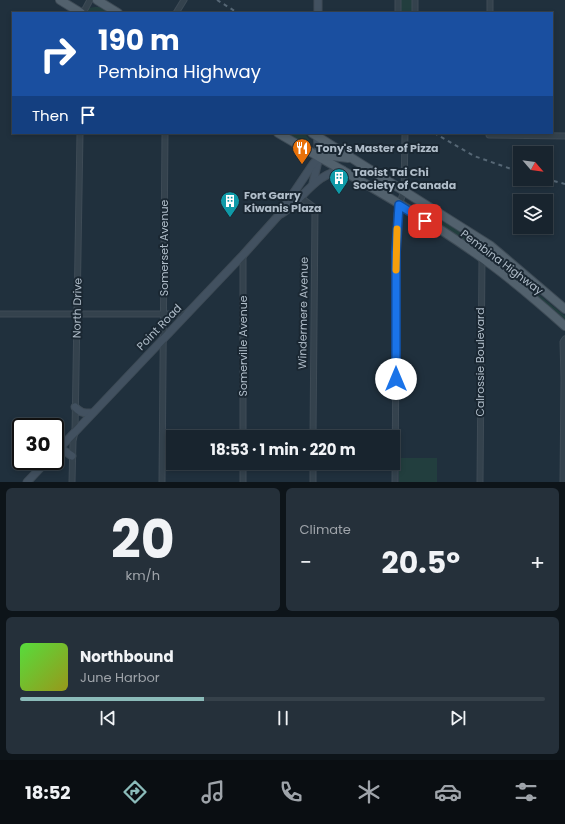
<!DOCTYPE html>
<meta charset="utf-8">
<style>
:root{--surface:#18242e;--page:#25303a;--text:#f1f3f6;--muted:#9fa4aa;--line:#36414a;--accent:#8bbbb9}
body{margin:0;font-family:Poppins,sans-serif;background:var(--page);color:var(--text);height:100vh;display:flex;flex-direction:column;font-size:15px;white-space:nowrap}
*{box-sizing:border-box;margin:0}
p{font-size:13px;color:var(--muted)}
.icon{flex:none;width:22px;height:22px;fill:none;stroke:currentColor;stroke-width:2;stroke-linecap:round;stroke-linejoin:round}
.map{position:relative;height:482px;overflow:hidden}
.sheet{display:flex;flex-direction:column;gap:6px;padding:6px;background:#0d1419;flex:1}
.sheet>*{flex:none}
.top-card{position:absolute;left:12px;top:12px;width:541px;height:122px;border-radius:0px;box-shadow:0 2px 6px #0003,0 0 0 1px var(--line);background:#1a4fa0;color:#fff;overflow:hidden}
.needle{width:26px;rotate:118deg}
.controls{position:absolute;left:513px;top:146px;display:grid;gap:8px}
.controls a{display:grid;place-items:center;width:40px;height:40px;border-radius:0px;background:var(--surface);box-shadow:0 2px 6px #0003,0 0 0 1px var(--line);font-size:20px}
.speed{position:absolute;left:12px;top:418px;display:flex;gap:8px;font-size:20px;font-weight:700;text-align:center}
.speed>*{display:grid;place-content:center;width:52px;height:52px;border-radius:50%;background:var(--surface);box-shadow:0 2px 6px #0003,0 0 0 1px var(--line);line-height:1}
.speed .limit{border:2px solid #111;border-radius:6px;background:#fff;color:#111}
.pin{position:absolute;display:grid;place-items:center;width:34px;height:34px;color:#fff;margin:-17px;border-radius:8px;box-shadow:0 2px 6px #0006}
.me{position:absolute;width:44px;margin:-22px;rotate:0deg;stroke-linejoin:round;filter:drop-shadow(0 0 3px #0008)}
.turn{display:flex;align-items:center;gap:14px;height:84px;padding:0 20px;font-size:18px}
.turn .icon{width:52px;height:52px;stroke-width:2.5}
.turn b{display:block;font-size:28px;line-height:34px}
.then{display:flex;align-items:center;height:38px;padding:0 20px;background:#0003;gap:8px;font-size:15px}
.big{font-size:30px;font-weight:700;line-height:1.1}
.sheet .card{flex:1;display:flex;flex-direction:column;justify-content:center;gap:6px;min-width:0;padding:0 14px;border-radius:6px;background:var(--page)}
.sheet .dial{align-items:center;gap:0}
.dial b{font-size:52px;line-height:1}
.song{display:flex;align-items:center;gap:12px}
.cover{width:48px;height:48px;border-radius:6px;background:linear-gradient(135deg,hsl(110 70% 55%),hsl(60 70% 35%))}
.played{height:4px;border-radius:2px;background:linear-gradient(90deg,var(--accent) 35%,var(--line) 35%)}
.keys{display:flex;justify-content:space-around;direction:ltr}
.heat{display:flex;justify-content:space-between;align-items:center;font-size:22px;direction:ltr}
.sheet .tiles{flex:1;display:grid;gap:6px;grid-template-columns:1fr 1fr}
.card:last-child{grid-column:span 2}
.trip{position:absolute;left:166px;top:430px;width:234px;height:40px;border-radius:0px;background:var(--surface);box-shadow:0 2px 6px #0003,0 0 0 1px var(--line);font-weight:700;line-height:40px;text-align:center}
.menu{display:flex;height:64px;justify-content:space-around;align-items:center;background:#0a0e12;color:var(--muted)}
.menu .icon{width:28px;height:28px}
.menu .active{color:var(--accent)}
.menu b{font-size:18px;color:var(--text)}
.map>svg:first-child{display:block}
.green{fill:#223e3e}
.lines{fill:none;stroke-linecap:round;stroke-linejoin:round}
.street-casing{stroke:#3e4b56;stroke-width:7}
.secondary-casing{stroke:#3e4b56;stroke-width:9}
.primary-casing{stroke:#3e4b56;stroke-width:10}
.street{stroke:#34424d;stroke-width:5}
.secondary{stroke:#425160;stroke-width:7}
.primary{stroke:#52616d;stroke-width:8}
.rail{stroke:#566775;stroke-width:2;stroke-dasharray:4 4;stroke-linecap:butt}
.route-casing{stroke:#114b97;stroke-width:10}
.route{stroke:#1a73e8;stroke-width:7}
.slow{stroke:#f59e0b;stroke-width:7}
.labels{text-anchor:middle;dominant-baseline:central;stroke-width:4;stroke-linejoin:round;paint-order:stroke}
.poi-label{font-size:11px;font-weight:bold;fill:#b0bdc9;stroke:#1a2732;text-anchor:start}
.street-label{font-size:11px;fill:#b0bdc9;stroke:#1a2732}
</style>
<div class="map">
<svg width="565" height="482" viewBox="0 0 565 482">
<rect width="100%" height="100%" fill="#20303d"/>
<g class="green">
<rect x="400" y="0" width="12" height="13"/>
<path d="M95,7H99L109,13L88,12L89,8Z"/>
<path d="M287,133H305L310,141L311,146L309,147Z"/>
<path d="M412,205L462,232L476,242L475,247L411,206Z"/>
<path d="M533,290L565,316V319L532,291Z"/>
<rect x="399" y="458" width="38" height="24"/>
</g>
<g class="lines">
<defs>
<g id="street">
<path d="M83,13L90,0"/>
<path d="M176,13L184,0"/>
<path d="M398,13V0"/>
<path d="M415,13V0"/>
<path d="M490,13V0"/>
<path d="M489,133V135L565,136"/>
<path d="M300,197L315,208L313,437"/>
<path d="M0,314H186"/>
<path d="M243,437V255"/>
<path d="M72,482L73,441L75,432L80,133"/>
<path d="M162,482L165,133"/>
<path d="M243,482V463"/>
<path d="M313,482V463"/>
<path d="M395,482L397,214L399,205L404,191L405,133"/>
<path d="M480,482L482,258L491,246"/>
<path d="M563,482L564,379L563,342L565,339"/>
</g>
<g id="secondary">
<path d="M318,13V0"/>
<path d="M313,183L319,157L317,133"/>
<path d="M281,214C303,200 315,173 343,170"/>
<path d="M75,407C80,413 84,413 92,413"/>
<path d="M60,448L72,456"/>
<path d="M55,453L243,255L278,216L313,164L319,157"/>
<path d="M27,482L47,461"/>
</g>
<g id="primary">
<path d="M60,0L81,13"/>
<path d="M97,0L118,13"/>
<path d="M278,133C344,172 413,209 475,253C507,275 536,300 565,326"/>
<path d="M312,133L491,246L565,309"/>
<path d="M320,157L332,156L348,158"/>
</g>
</defs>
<use href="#street" class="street-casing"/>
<use href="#secondary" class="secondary-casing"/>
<use href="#primary" class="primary-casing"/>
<use href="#street" class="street"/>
<use href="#secondary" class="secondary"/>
<use href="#primary" class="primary"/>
<g class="rail">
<path d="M217,0L238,13"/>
<path d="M434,133L474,156L520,172"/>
<path d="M546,179L565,184"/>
</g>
</g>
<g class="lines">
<defs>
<path id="route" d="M396,379V252L399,205L425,221"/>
</defs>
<use href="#route" class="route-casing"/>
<use href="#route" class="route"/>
<path class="slow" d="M396,270L397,229"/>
</g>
<defs>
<symbol id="restaurant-pin" viewBox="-11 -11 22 30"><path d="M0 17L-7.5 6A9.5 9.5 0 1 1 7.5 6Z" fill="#e8710a" stroke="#1a2732"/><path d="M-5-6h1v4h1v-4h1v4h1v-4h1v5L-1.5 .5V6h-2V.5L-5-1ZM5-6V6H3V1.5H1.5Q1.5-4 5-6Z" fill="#fff"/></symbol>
<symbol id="building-pin" viewBox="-11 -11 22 30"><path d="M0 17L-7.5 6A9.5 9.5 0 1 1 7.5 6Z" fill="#0f9aa8" stroke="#1a2732"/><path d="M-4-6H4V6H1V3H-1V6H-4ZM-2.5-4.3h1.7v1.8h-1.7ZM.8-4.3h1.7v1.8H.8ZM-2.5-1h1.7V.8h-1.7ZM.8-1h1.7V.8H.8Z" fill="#fff"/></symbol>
</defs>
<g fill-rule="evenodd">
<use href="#restaurant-pin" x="291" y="137" width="22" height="30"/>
<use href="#building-pin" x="328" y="167" width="22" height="30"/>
<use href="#building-pin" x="219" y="190" width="22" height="30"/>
</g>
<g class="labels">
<g class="poi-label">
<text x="316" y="148">Tony's Master of Pizza</text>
<text x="353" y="172">Taoist Tai Chi<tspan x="353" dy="13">Society of Canada</tspan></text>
<text x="244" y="195">Fort Garry<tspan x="244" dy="13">Kiwanis Plaza</tspan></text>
</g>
<g class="street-label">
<text transform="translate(164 248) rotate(-90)">Somerset Avenue</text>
<text transform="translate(502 262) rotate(37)">Pembina Highway</text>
<text transform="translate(77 308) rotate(-89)">North Drive</text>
<text transform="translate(303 313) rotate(-89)">Windermere Avenue</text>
<text transform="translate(159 327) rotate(-46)">Point Road</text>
<text transform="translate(243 346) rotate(-90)">Somerville Avenue</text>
<text transform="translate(480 362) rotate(-90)">Calrossie Boulevard</text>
</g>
</g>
</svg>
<div class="controls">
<a><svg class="needle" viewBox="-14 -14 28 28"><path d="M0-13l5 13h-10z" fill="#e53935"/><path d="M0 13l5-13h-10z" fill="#9fa4aa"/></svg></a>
<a><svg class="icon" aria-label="layers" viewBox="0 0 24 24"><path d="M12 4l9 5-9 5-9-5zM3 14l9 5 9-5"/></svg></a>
</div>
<div class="speed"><div class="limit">30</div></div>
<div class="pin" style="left:425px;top:221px;background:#d93025"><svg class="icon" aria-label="arrive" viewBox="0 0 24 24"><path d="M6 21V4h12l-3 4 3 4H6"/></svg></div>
<svg class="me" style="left:396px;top:379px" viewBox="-20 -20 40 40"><circle r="19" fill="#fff"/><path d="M0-13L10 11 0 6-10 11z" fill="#1a73e8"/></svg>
<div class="trip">18:53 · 1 min · 220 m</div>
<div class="top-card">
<div class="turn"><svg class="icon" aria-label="right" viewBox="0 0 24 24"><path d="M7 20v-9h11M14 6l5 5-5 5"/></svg><div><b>190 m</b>Pembina Highway</div></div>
<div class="then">Then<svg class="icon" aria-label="arrive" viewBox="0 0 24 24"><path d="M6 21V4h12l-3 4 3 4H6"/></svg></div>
</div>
</div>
<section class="sheet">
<div class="tiles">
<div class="card dial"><b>20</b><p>km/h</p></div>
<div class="card"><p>Climate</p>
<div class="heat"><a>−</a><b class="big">20.5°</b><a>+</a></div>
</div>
<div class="card">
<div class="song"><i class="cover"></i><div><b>Northbound</b><p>June Harbor</p></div></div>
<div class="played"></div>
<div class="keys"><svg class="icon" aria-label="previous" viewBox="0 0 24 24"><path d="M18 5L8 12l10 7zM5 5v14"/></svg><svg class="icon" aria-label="pause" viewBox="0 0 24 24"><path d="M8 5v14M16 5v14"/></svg><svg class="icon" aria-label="next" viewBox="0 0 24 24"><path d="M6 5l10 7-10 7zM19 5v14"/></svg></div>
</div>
</div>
</section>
<nav class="menu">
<b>18:52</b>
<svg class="icon active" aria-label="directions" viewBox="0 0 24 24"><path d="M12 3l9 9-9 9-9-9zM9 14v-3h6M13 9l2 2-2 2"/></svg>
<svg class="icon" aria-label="music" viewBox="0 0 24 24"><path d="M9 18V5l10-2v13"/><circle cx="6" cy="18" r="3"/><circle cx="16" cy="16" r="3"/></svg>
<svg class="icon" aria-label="phone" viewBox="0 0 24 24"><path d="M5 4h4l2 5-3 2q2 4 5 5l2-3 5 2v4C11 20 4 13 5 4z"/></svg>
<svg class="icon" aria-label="climate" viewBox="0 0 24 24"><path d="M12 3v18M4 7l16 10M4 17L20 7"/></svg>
<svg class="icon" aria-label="car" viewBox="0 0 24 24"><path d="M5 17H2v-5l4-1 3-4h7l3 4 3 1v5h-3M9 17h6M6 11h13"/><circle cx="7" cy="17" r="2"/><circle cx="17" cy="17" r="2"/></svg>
<svg class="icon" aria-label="filters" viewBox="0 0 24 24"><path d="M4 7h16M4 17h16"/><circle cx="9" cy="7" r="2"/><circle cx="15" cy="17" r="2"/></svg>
</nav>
